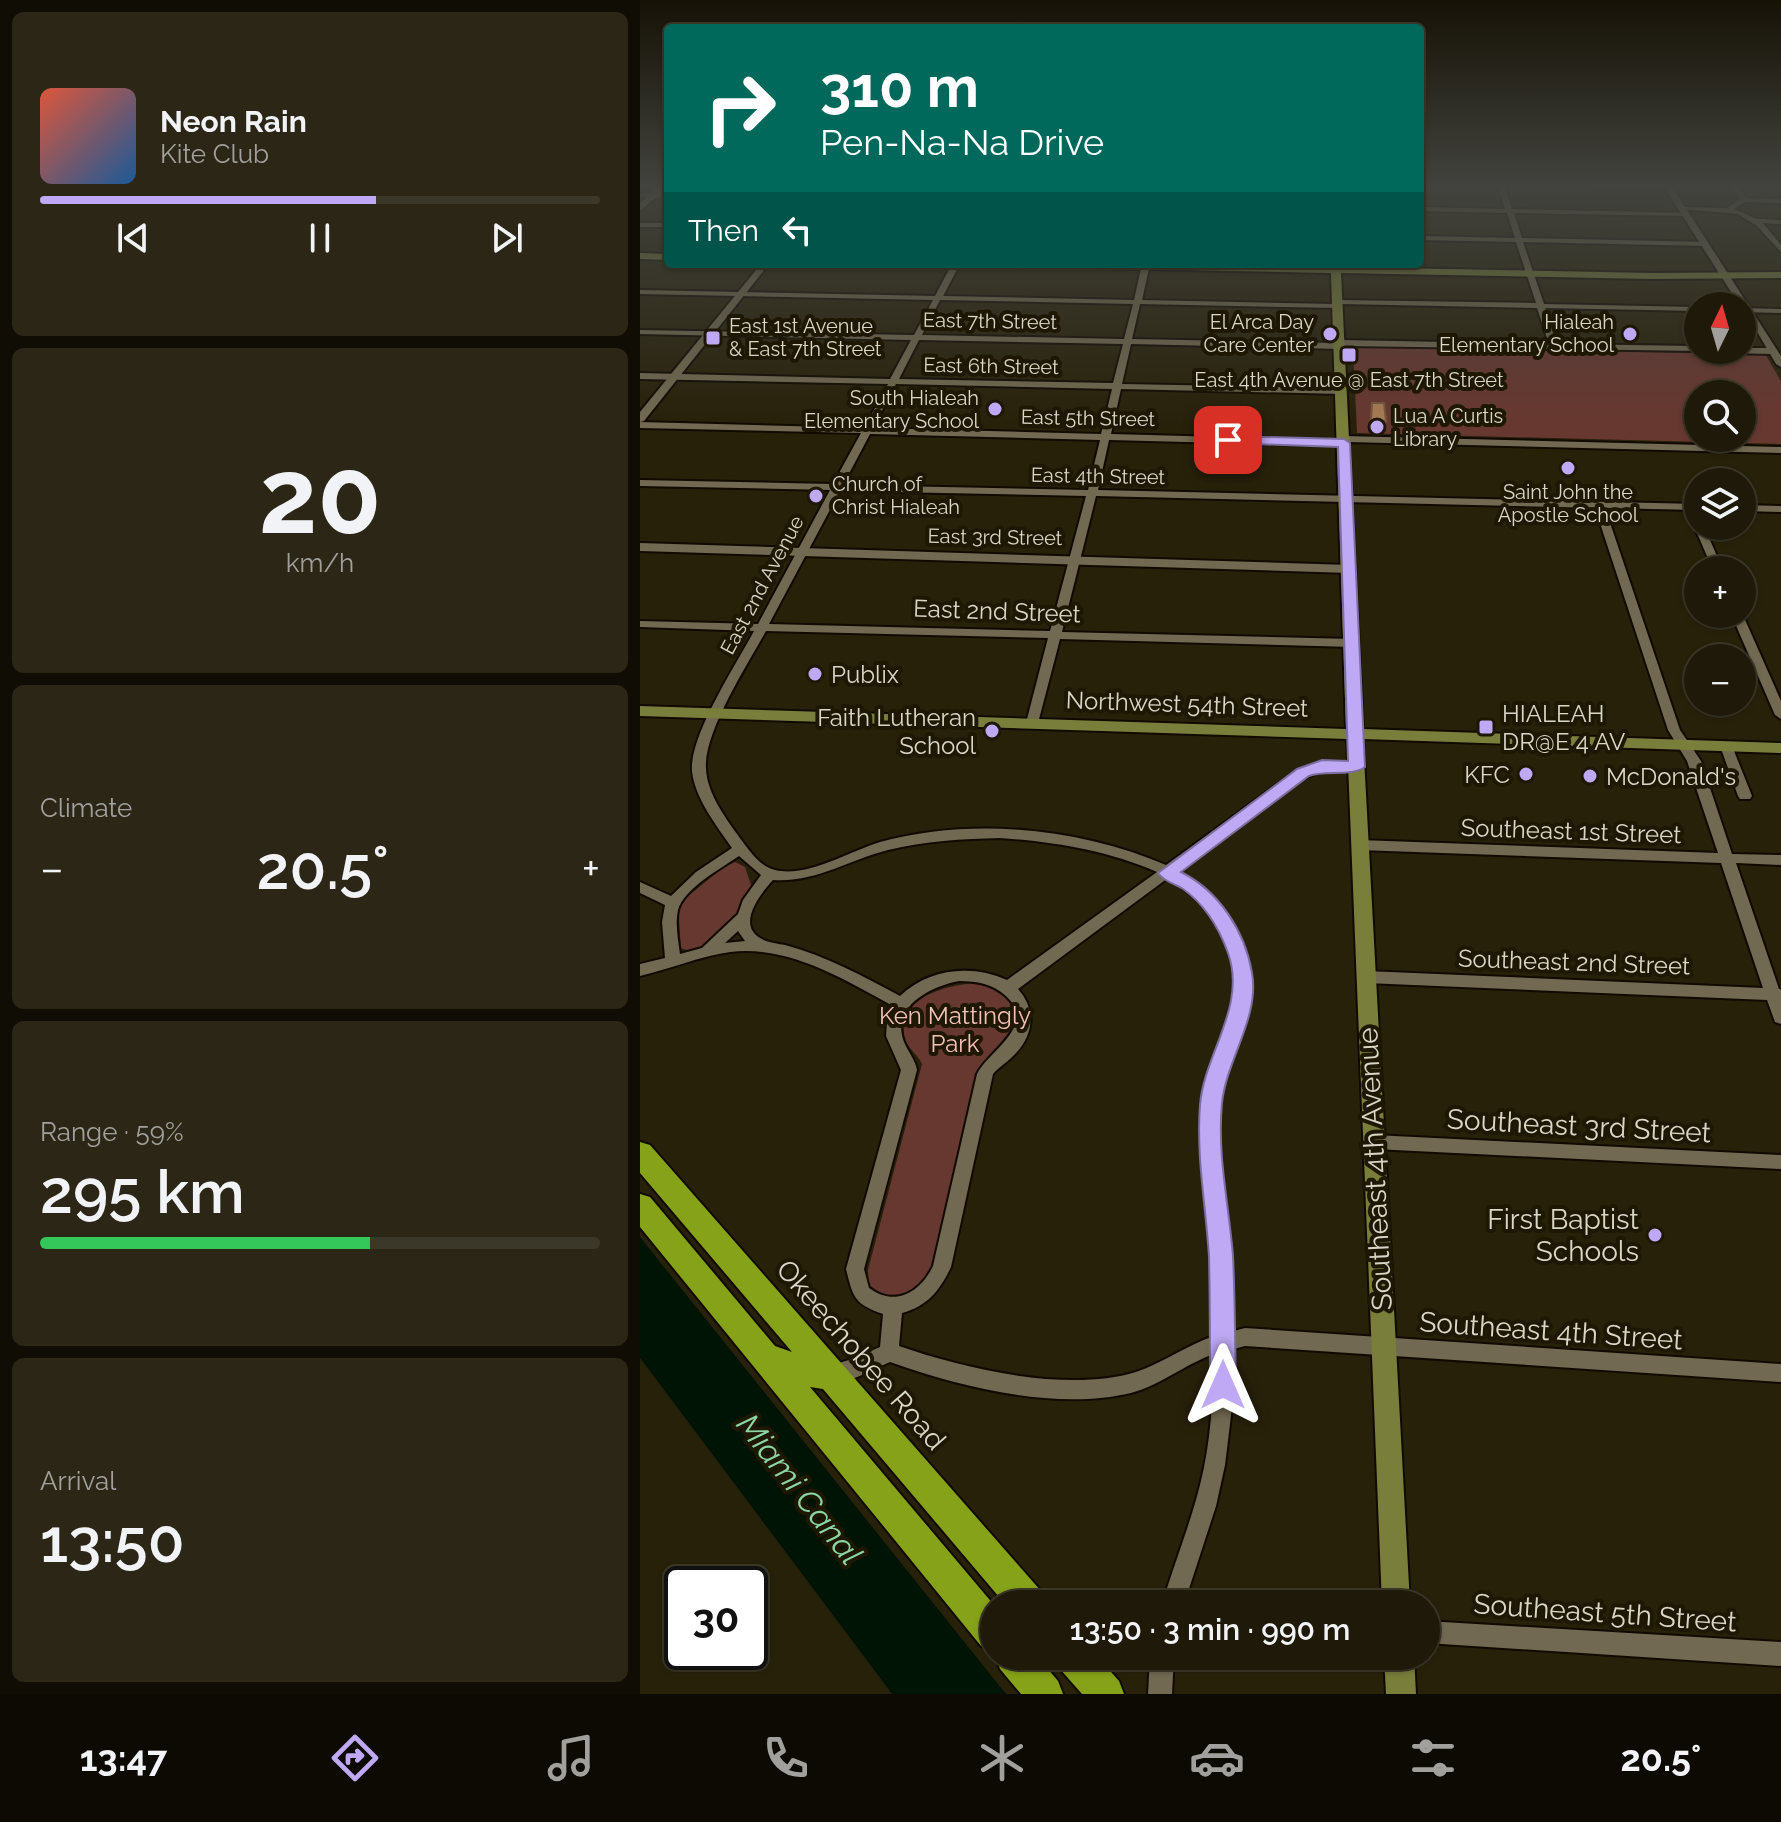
<!DOCTYPE html>
<meta charset="utf-8">
<style>
:root{--surface:#1e1908;--page:#2b2616;--text:#f1f3f6;--muted:#a1a09c;--line:#3c3829;--accent:#bfa9f4}
body{margin:0;font-family:Raleway,sans-serif;background:var(--page);color:var(--text);height:100vh;display:flex;flex-direction:column;font-size:30px;white-space:nowrap}
*{box-sizing:border-box;margin:0}
p{font-size:26px;color:var(--muted)}
.icon{flex:none;width:44px;height:44px;fill:none;stroke:currentColor;stroke-width:2;stroke-linecap:round;stroke-linejoin:round}
.map{position:relative;flex:1;overflow:hidden}
.side{display:flex;flex-direction:column;gap:12px;padding:12px;background:#100e04;width:640px}
.side>*{flex:none}
.guide{position:absolute;left:24px;top:24px;width:760px;height:244px;border-radius:8px;box-shadow:0 2px 6px #0004,0 0 0 2px var(--line);background:#00695c;color:#fff;overflow:hidden}
.needle{width:52px;rotate:5deg}
.buttons{position:absolute;left:1044px;top:292px;display:grid;gap:16px}
.buttons a{display:grid;place-items:center;width:72px;height:72px;border-radius:50%;background:var(--surface);box-shadow:0 2px 6px #0004,0 0 0 2px var(--line);font-size:40px}
.speed{position:absolute;left:24px;top:1566px;display:flex;gap:16px;font-size:40px;font-weight:700;text-align:center}
.speed>*{display:grid;place-content:center;width:104px;height:104px;border-radius:50%;background:var(--surface);box-shadow:0 2px 6px #0004,0 0 0 2px var(--line);line-height:1}
.speed .limit{border:4px solid #111;border-radius:12px;background:#fff;color:#111}
.pin{position:absolute;display:grid;place-items:center;width:68px;height:68px;color:#fff;margin:-34px;border-radius:16px;box-shadow:0 4px 12px #0006}
.me{position:absolute;width:88px;margin:-44px;rotate:0deg;stroke-linejoin:round;filter:drop-shadow(0 0 6px #0008)}
.turn{display:flex;align-items:center;gap:28px;height:168px;padding:0 24px;font-size:36px}
.turn .icon{width:104px;height:104px;stroke-width:2.5}
.turn b{display:block;font-size:56px;line-height:68px}
.then{display:flex;align-items:center;height:76px;padding:0 24px;background:#0003;gap:16px;font-size:30px}
.big{font-size:60px;font-weight:600;line-height:1.1}
.side .widget{flex:1;display:flex;flex-direction:column;justify-content:center;gap:12px;min-width:0;padding:0 28px;border-radius:12px;background:var(--page)}
.side .dial{align-items:center;gap:0}
.dial b{font-size:104px;line-height:1}
.song{display:flex;align-items:center;gap:24px}
.cover{width:96px;height:96px;border-radius:12px;background:linear-gradient(135deg,hsl(10 70% 55%),hsl(210 70% 35%))}
.played{height:8px;border-radius:4px;background:linear-gradient(90deg,var(--accent) 60%,var(--line) 60%)}
.keys{display:flex;justify-content:space-around;direction:ltr}
.heat{display:flex;justify-content:space-between;align-items:center;font-size:44px;direction:ltr}
.charge{height:12px;border-radius:6px;background:linear-gradient(90deg,#34c759 59%,var(--line) 0)}
.trip{position:absolute;left:340px;top:1590px;width:460px;height:80px;border-radius:40px;background:var(--surface);box-shadow:0 2px 6px #0004,0 0 0 2px var(--line);font-weight:600;line-height:80px;text-align:center}
.menu{display:flex;height:128px;justify-content:space-around;align-items:center;background:#0c0a03;color:var(--muted)}
.menu .icon{width:56px;height:56px}
.menu .current{color:var(--accent)}
.menu b{font-size:36px;color:var(--text)}
main{display:flex;flex:1;min-height:0}
.map>svg:first-child{display:block}
.green{fill:#673830;fill-rule:evenodd}
.water{fill:#001406}
.lines{fill:none;stroke-linecap:round;stroke-linejoin:round}
.minor-casing{stroke:#110a00;stroke-width:4}
.tertiary-casing{stroke:#110a00;stroke-width:4}
.secondary-casing{stroke:#110a00;stroke-width:4}
.trunk-casing{stroke:#110a00;stroke-width:4}
.minor{fill:#716951;fill-rule:evenodd}
.tertiary{fill:#716951;fill-rule:evenodd}
.secondary{fill:#797e3b;fill-rule:evenodd}
.trunk{fill:#86a218;fill-rule:evenodd}
.wall{fill:#906a49}
.building{fill:#a77b55;stroke:#75563c;stroke-width:2}
.route{fill:#bfa9f4;stroke:#7c6e9f;stroke-width:2}
.poi-dot{fill:#bfa9f4;stroke:#1e1703;stroke-width:3}
.labels{text-anchor:middle;dominant-baseline:central;stroke-width:8;stroke-linejoin:round;paint-order:stroke}
.far-street-label{font-size:20px;fill:#d9d5c7;stroke:#1e1703}
.far-poi-label{font-size:20px;fill:#d9d5c7;stroke:#1e1703;text-anchor:end}
.street-label{font-size:24px;fill:#d9d5c7;stroke:#1e1703}
.poi-label{font-size:24px;fill:#d9d5c7;stroke:#1e1703;text-anchor:start}
.park-label{font-size:24px;fill:#f5c0b6;stroke:#1e1703}
.near-street-label{font-size:28px;fill:#d9d5c7;stroke:#1e1703}
.near-poi-label{font-size:28px;fill:#d9d5c7;stroke:#1e1703;text-anchor:end}
.near-water-label{font-size:32px;font-style:italic;fill:#89d6a3;stroke:#1e1703}
</style>
<main>
<section class="side">
<div class="widget">
<div class="song"><i class="cover"></i><div><b>Neon Rain</b><p>Kite Club</p></div></div>
<div class="played"></div>
<div class="keys"><svg class="icon" aria-label="previous" viewBox="0 0 24 24"><path d="M18 5L8 12l10 7zM5 5v14"/></svg><svg class="icon" aria-label="pause" viewBox="0 0 24 24"><path d="M8 5v14M16 5v14"/></svg><svg class="icon" aria-label="next" viewBox="0 0 24 24"><path d="M6 5l10 7-10 7zM19 5v14"/></svg></div>
</div>
<div class="widget dial"><b>20</b><p>km/h</p></div>
<div class="widget"><p>Climate</p>
<div class="heat"><a>−</a><b class="big">20.5°</b><a>+</a></div>
</div>
<div class="widget"><p>Range · 59%</p><b class="big">295 km</b><div class="charge"></div></div>
<div class="widget"><p>Arrival</p><b class="big">13:50</b></div>
</section>
<div class="map">
<svg width="1141" height="1694" viewBox="0 0 1141 1694">
<rect width="100%" height="100%" fill="#28210a"/>
<g class="green">
<path d="M713,347L1125,354L1141,381V444L717,433ZM1058,394H1102V438H1058Z"/>
<path d="M95,862L105,867L111,885C106,910 70,962 41,948L38,907L41,902L86,865Z"/>
<path d="M335,983L349,987L370,1000L377,1022L364,1047L342,1063L293,1267C282,1288 269,1296 245,1296L229,1285L228,1270L282,1064C278,1054 268,1050 265,1038C254,998 307,985 335,983Z"/>
</g>
<path class="water" d="M0,1237L366,1694H252L0,1358Z"/>
<g class="lines">
<defs>
<g id="minor">
<path d="M858,185H864L872,209L1049,213L1047,216L874,213L882,238L1068,242L1065,246L883,242L904,304L1058,307V311L905,308L917,344L1058,346V350L1061,351L704,346L700,349L491,344L482,384L702,388L706,391L702,394L481,389L471,434L700,440L704,436L1141,447V453L708,442L704,446L469,440L458,490L1058,504V510L965,508L1040,730L1061,761L1092,854L1141,855V865L1096,863L1139,989H1141V1024L1135,1022L1127,1000L726,983L721,981L718,977L721,973L726,971L1123,988L1081,863L719,850L712,845L719,840L1078,853L1047,761L1028,730L955,508L456,496L422,632L713,639L719,643L713,647L420,639L398,723L392,727L386,723L408,638L126,631C108,664 63,733 66,769C67,792 84,816 97,834C106,846 119,867 135,870C167,878 210,851 240,842C333,817 439,828 526,865L653,773L682,762L721,764L723,767L721,770L716,771L684,770L663,779L537,871C586,899 618,948 608,1006C604,1026 594,1045 588,1065C583,1081 580,1097 578,1114L594,1331L605,1328L1141,1364V1382L605,1346L594,1349L593,1399L585,1465L576,1506L544,1604H522C534,1564 550,1525 560,1485C571,1442 573,1398 574,1354C545,1364 521,1385 491,1393C415,1411 321,1387 250,1362C233,1369 200,1389 183,1382L180,1375L183,1368L212,1359L240,1347L243,1314C214,1304 213,1297 206,1269L261,1070L246,1036L247,1021L253,1006C203,979 149,945 90,952C60,956 30,969 0,976V964L25,958L22,922L25,905L0,893V882L31,896L56,872L92,848C77,826 55,799 52,771C49,736 97,663 114,631L0,627V621L118,624L190,490L0,486V480L193,484L221,433L0,428V422L224,428L248,384L0,379V373L250,379L271,340L0,334V330L274,335L293,300L0,294V290L295,296L312,264H320L303,296L494,300L502,264H510L502,300L695,304V300H698L896,303L876,242L780,240V236L875,238L867,213L780,211V207L865,209ZM300,300L493,304L484,339L282,335ZM500,304L698,308H701V304L897,308L909,344L700,340L696,343L492,339ZM279,340L483,344L473,383L259,379ZM256,384L472,389L461,434L233,428ZM230,434L460,440L448,490L203,485ZM200,491L446,496L410,631L129,624ZM360,838C415,842 466,850 517,872L367,980C332,964 289,968 260,996C223,976 186,956 145,945C134,943 119,942 112,930C104,914 123,891 133,880C175,883 208,860 248,850C285,841 322,839 360,838ZM99,856L121,875L103,900L98,914L62,948L40,954C38,940 35,924 38,910C44,888 82,868 99,856ZM528,878C561,898 584,924 592,963C602,1017 564,1063 561,1116C560,1157 566,1198 570,1238C573,1271 574,1303 574,1336C547,1345 523,1363 496,1372C428,1393 325,1369 259,1346L262,1313C288,1306 300,1290 311,1267L353,1074C359,1067 366,1063 372,1057C394,1037 397,1010 378,989ZM98,931L105,941L85,943ZM319,981C337,981 353,984 366,996C398,1026 348,1051 337,1074L293,1266C280,1293 255,1307 229,1288L224,1269L277,1070C275,1059 268,1052 264,1042C250,1006 292,986 319,981Z"/>
<path d="M949,185H1030L1031,186L1028,188L952,187Z"/>
<path d="M1090,185H1096L1106,198L1141,199V203L1105,202L1094,209L1117,219L1141,220V224L1123,223L1141,245V252L1117,226L1098,214L1041,209L1044,207L1087,208L1100,199Z"/>
<path d="M0,193L28,194V198L0,197Z"/>
<rect x="0" y="223" width="28" height="4"/>
<path d="M1102,308L1141,309V313L1102,312Z"/>
<path d="M1102,348H1133L1137,351L1133,354L1085,353L1081,350H1102Z"/>
<path d="M1102,505L1141,506V512L1102,511Z"/>
<path d="M1058,523V526H1064L1083,570H1073L1054,526Z"/>
<path d="M1102,613L1141,701V719L1135,715L1091,614Z"/>
<path d="M1086,742L1092,746L1112,796L1110,799H1100L1098,796L1080,746Z"/>
<path d="M734,1135L1141,1155V1169L734,1149L728,1147L725,1142L728,1137Z"/>
<path d="M786,1621L1141,1642V1666L786,1643Z"/>
<path d="M510,1656H534L532,1694H508Z"/>
</g>
<g id="tertiary">
<path d="M1023,185H1031L1141,356V367L1136,364L1102,306H1100Z"/>
<path d="M121,264H129L4,421L0,422V412Z"/>
<path d="M0,543L709,565L715,569L709,573L0,551Z"/>
</g>
<g id="secondary">
<path d="M20,185L28,187L0,211V203Z"/>
<path d="M0,253L28,254V260L0,259Z"/>
<path d="M398,264L691,267V264H701V267L1012,273L1141,272V278L1012,279L701,273L723,729L1141,743V753L723,739L770,1604H742L707,739L0,716V706L706,729L691,273L403,267Z"/>
<path d="M744,1656H774L776,1694H746Z"/>
</g>
<g id="trunk">
<path d="M0,1142L10,1145L401,1591L406,1604H365L183,1389L170,1387L354,1605V1651L341,1646L0,1227V1194L10,1197L135,1346L152,1352L0,1173Z"/>
<path d="M355,1656H397L418,1681L423,1694H381L360,1669Z"/>
<path d="M415,1656H457L479,1681L484,1694H442L420,1669Z"/>
</g>
</defs>
<use href="#minor" class="minor-casing"/>
<use href="#tertiary" class="tertiary-casing"/>
<use href="#secondary" class="secondary-casing"/>
<use href="#trunk" class="trunk-casing"/>
<use href="#minor" class="minor"/>
<use href="#tertiary" class="tertiary"/>
<use href="#secondary" class="secondary"/>
<use href="#trunk" class="trunk"/>
</g>
<path class="wall" d="M732,403L746,421L745,432H730Z"/>
<path class="building" d="M732,403H744L746,421H731Z"/>
<linearGradient id="sky" x2="0" y2="1"><stop stop-color="#161206"/><stop offset="0.44" stop-color="#42433e"/><stop offset="1" stop-color="#42433e" stop-opacity="0"/></linearGradient>
<rect width="1141" height="422" fill="url(#sky)"/>
<path class="route" d="M588,436L704,439L710,443L725,767C712,777 686,770 669,776L541,872C579,891 605,931 612,973C620,1017 586,1061 582,1103C577,1154 589,1206 593,1256C595,1299 595,1342 596,1385L592,1394L583,1397L574,1394L570,1385C570,1342 570,1299 569,1257C566,1207 556,1156 560,1105C564,1054 607,1007 588,953C579,928 564,904 543,889C534,883 524,882 518,873L657,769L682,760L708,761L698,447L584,443V437Z"/>
<g class="poi-dot">
<circle cx="690" cy="334" r="8"/>
<circle cx="990" cy="334" r="8"/>
<rect x="65" y="330" width="16" height="16" rx="4"/>
<rect x="701" y="347" width="16" height="16" rx="4"/>
<circle cx="355" cy="409" r="8"/>
<circle cx="737" cy="427" r="8"/>
<circle cx="928" cy="468" r="8"/>
<circle cx="176" cy="496" r="8"/>
<circle cx="175" cy="674" r="8"/>
<rect x="838" y="719" width="16" height="16" rx="4"/>
<circle cx="352" cy="731" r="8"/>
<circle cx="886" cy="774" r="8"/>
<circle cx="950" cy="776" r="8"/>
<circle cx="1015" cy="1235" r="8"/>
</g>
<g class="labels">
<g class="far-street-label">
<text transform="translate(350 321) rotate(1)">East 7th Street</text>
<text transform="translate(351 366) rotate(1)">East 6th Street</text>
<text transform="translate(448 418) rotate(1)">East 5th Street</text>
<text transform="translate(458 476) rotate(1)">East 4th Street</text>
<text transform="translate(355 537) rotate(1)">East 3rd Street</text>
<text transform="translate(122 585) rotate(-62)">East 2nd Avenue</text>
</g>
<g class="far-poi-label">
<text x="674" y="322">El Arca Day<tspan x="674" dy="23">Care Center</tspan></text>
<text x="974" y="322">Hialeah<tspan x="974" dy="23">Elementary School</tspan></text>
<text x="89" y="326" text-anchor="start">East 1st Avenue<tspan x="89" dy="23">&amp; East 7th Street</tspan></text>
<text x="709" y="380" text-anchor="middle">East 4th Avenue @ East 7th Street</text>
<text x="339" y="398">South Hialeah<tspan x="339" dy="23">Elementary School</tspan></text>
<text x="753" y="416" text-anchor="start">Lua A Curtis<tspan x="753" dy="23">Library</tspan></text>
<text x="192" y="484" text-anchor="start">Church of<tspan x="192" dy="23">Christ Hialeah</tspan></text>
<text x="928" y="492" text-anchor="middle">Saint John the<tspan x="928" dy="23">Apostle School</tspan></text>
</g>
<g class="street-label">
<text transform="translate(357 611) rotate(2)">East 2nd Street</text>
<text transform="translate(547 704) rotate(2)">Northwest 54th Street</text>
<text transform="translate(931 831) rotate(2)">Southeast 1st Street</text>
<text transform="translate(934 962) rotate(2)">Southeast 2nd Street</text>
</g>
<g class="poi-label">
<text x="191" y="674">Publix</text>
<text x="862" y="713">HIALEAH<tspan x="862" dy="28">DR@E 4 AV</tspan></text>
<text x="336" y="717" text-anchor="end">Faith Lutheran<tspan x="336" dy="28">School</tspan></text>
<text x="870" y="774" text-anchor="end">KFC</text>
<text x="966" y="776">McDonald's</text>
</g>
<g class="park-label">
<text x="315" y="1015">Ken Mattingly<tspan x="315" dy="28">Park</tspan></text>
</g>
<g class="near-street-label">
<text transform="translate(939 1126) rotate(3)">Southeast 3rd Street</text>
<text transform="translate(735 1169) rotate(-93)">Southeast 4th Avenue</text>
<text transform="translate(911 1331) rotate(4)">Southeast 4th Street</text>
<text transform="translate(221 1355) rotate(49)">Okeechobee Road</text>
<text transform="translate(965 1613) rotate(4)">Southeast 5th Street</text>
</g>
<g class="near-poi-label">
<text x="999" y="1219">First Baptist<tspan x="999" dy="32">Schools</tspan></text>
</g>
<g class="near-water-label">
<text transform="translate(160 1489) rotate(52)">Miami Canal</text>
</g>
</g>
</svg>
<div class="buttons">
<a><svg class="needle" viewBox="-14 -14 28 28"><path d="M0-13l5 13h-10z" fill="#e53935"/><path d="M0 13l5-13h-10z" fill="#a1a09c"/></svg></a>
<a><svg class="icon" aria-label="search" viewBox="0 0 24 24"><circle cx="10" cy="10" r="6"/><path d="M15 15l6 6"/></svg></a>
<a><svg class="icon" aria-label="layers" viewBox="0 0 24 24"><path d="M12 4l9 5-9 5-9-5zM3 14l9 5 9-5"/></svg></a>
<a>+</a>
<a>−</a>
</div>
<div class="speed"><div class="limit">30</div></div>
<div class="pin" style="left:588px;top:440px;background:#d93025"><svg class="icon" aria-label="arrive" viewBox="0 0 24 24"><path d="M6 21V4h12l-3 4 3 4H6"/></svg></div>
<svg class="me" style="left:583px;top:1385px" viewBox="-20 -20 40 40"><path d="M0-17L14 15 0 8-14 15z" fill="#bfa9f4" stroke="#fff" stroke-width="4"/></svg>
<div class="trip">13:50 · 3 min · 990 m</div>
<div class="guide">
<div class="turn"><svg class="icon" aria-label="right" viewBox="0 0 24 24"><path d="M7 20v-9h11M14 6l5 5-5 5"/></svg><div><b>310 m</b>Pen-Na-Na Drive</div></div>
<div class="then">Then<svg class="icon" aria-label="left" viewBox="0 0 24 24"><path d="M17 20v-9H6M10 6l-5 5 5 5"/></svg></div>
</div>
</div>
</main>
<nav class="menu">
<b>13:47</b>
<svg class="icon current" aria-label="directions" viewBox="0 0 24 24"><path d="M12 3l9 9-9 9-9-9zM9 14v-3h6M13 9l2 2-2 2"/></svg>
<svg class="icon" aria-label="music" viewBox="0 0 24 24"><path d="M9 18V5l10-2v13"/><circle cx="6" cy="18" r="3"/><circle cx="16" cy="16" r="3"/></svg>
<svg class="icon" aria-label="phone" viewBox="0 0 24 24"><path d="M5 4h4l2 5-3 2q2 4 5 5l2-3 5 2v4C11 20 4 13 5 4z"/></svg>
<svg class="icon" aria-label="climate" viewBox="0 0 24 24"><path d="M12 3v18M4 7l16 10M4 17L20 7"/></svg>
<svg class="icon" aria-label="car" viewBox="0 0 24 24"><path d="M5 17H2v-5l4-1 3-4h7l3 4 3 1v5h-3M9 17h6M6 11h13"/><circle cx="7" cy="17" r="2"/><circle cx="17" cy="17" r="2"/></svg>
<svg class="icon" aria-label="filters" viewBox="0 0 24 24"><path d="M4 7h16M4 17h16"/><circle cx="9" cy="7" r="2"/><circle cx="15" cy="17" r="2"/></svg>
<b>20.5°</b>
</nav>
